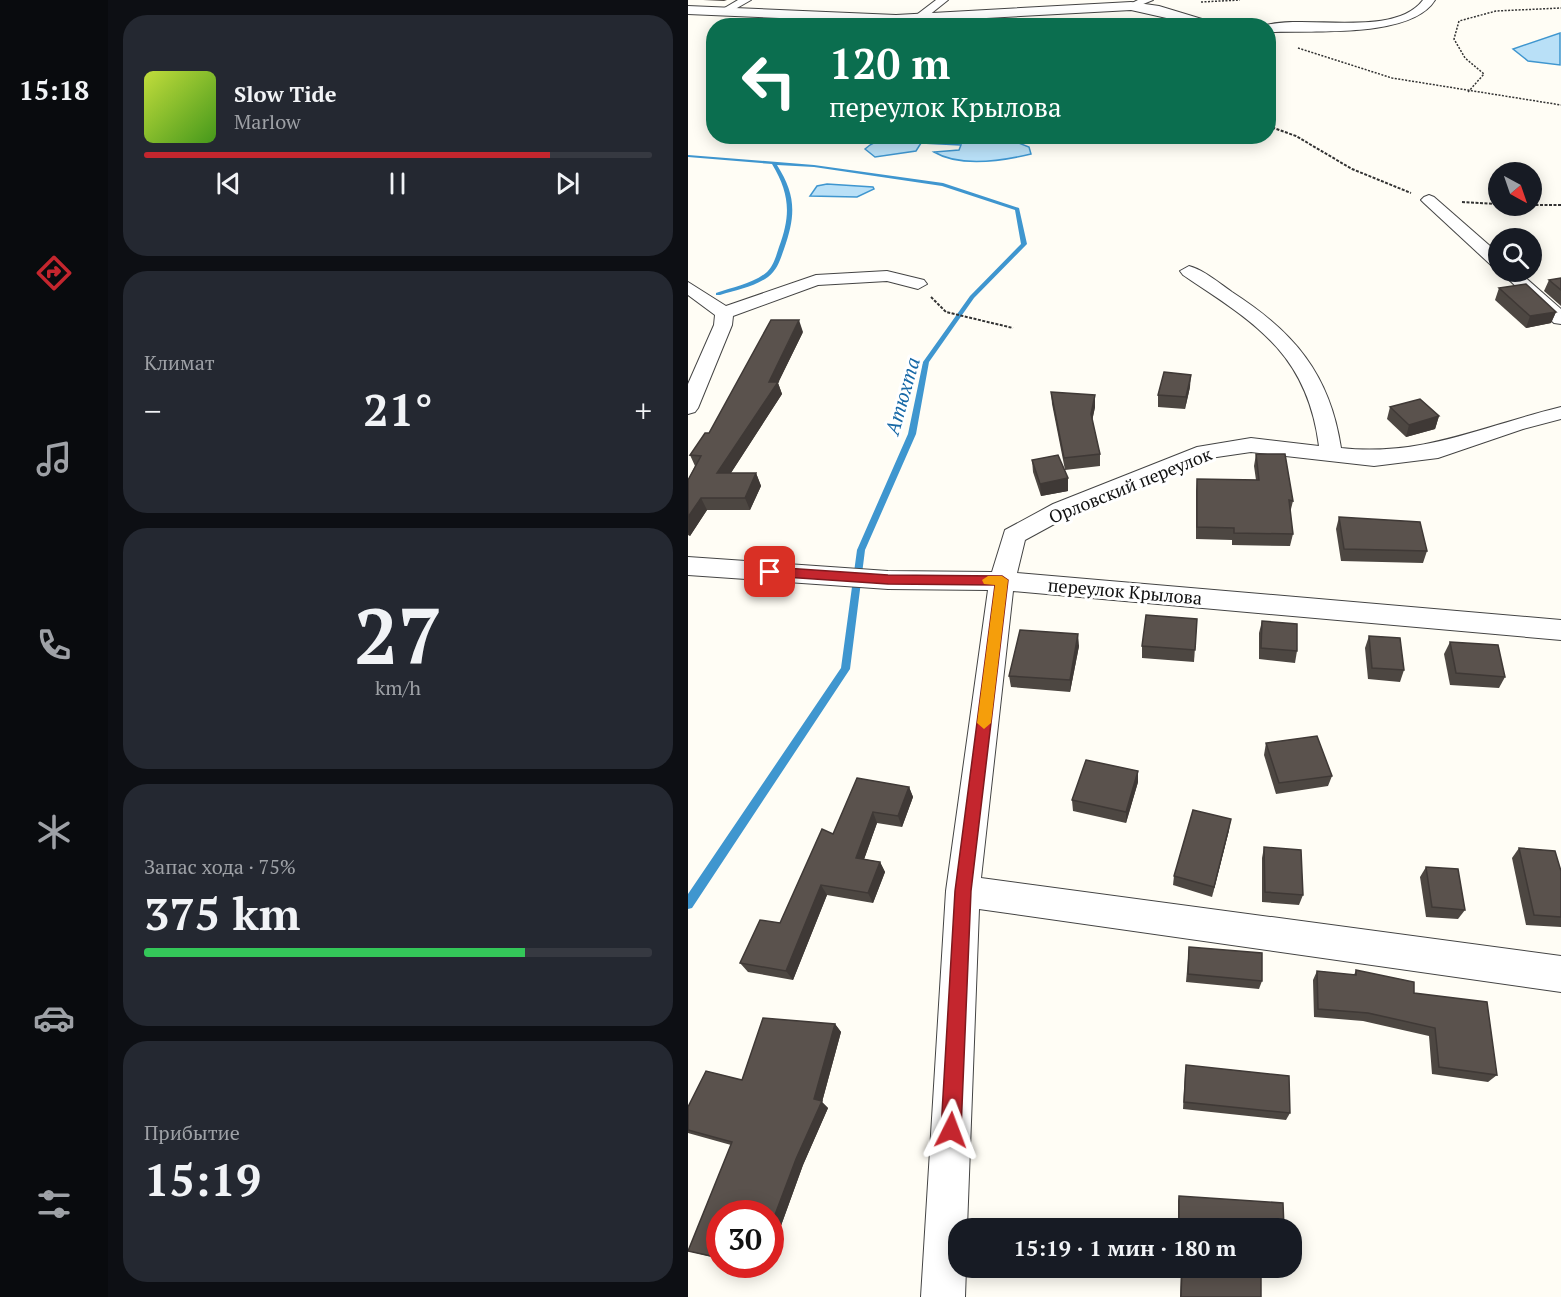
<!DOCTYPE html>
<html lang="ru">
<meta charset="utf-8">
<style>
:root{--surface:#171b24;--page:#242831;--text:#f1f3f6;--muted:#9ea1a6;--line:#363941;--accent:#c4262e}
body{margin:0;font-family:"PT Serif",serif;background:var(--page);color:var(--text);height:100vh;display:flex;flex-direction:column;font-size:22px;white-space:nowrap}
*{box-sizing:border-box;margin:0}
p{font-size:20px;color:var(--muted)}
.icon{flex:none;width:33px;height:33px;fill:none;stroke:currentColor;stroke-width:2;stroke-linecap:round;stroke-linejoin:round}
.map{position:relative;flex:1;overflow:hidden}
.side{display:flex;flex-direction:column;gap:15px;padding:15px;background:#0d0f14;width:580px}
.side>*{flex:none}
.top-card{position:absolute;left:18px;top:18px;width:570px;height:126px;border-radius:24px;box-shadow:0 3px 15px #0003;background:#0b6e4f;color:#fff;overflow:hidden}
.needle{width:39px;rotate:140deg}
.tools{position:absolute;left:800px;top:162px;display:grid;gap:12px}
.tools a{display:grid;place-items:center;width:54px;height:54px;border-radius:50%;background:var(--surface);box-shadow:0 3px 15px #0003;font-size:30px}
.speed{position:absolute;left:18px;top:1200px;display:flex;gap:12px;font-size:30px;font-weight:700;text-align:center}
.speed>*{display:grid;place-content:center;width:78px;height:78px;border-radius:50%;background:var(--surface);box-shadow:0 3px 15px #0003;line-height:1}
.speed .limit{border:9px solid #d22;background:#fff;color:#111}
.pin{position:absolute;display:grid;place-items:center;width:51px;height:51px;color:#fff;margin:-26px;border-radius:12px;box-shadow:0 3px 9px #0006}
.me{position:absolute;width:66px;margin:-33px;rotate:3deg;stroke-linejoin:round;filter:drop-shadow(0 0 4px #0008)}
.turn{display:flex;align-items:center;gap:21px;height:126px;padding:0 24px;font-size:27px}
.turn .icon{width:78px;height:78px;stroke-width:2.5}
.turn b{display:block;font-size:42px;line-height:51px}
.big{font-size:45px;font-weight:600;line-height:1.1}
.side .card{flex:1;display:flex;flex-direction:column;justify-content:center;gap:9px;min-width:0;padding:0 21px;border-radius:24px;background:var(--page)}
.side .dial{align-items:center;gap:0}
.dial b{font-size:78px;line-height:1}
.song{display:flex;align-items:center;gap:18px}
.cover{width:72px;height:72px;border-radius:9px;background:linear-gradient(135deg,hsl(70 70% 55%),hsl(100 70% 35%))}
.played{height:6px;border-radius:3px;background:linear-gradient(90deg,var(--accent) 80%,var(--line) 80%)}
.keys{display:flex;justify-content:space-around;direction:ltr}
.heat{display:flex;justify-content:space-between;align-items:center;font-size:33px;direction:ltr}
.charge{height:9px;border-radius:4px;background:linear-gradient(90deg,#34c759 75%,var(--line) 0)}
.trip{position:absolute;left:260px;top:1218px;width:354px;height:60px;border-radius:24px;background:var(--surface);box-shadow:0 3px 15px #0003;font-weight:600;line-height:60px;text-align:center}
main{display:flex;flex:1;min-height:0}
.tabs{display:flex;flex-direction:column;width:108px;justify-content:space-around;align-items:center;background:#090b0e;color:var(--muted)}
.tabs .icon{width:42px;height:42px}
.tabs .on{color:var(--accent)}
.tabs b{font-size:27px;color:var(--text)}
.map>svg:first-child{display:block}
.water{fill:#b9e0f7;stroke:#3f96cf;stroke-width:1.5}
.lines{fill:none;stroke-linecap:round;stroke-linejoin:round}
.stream{fill:#3f96cf;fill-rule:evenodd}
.minor-casing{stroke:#444;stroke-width:2}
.tertiary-casing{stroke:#444;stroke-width:2}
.path-far1{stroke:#333;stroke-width:1.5;stroke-dasharray:2 1.5;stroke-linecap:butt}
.path{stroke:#333;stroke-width:2;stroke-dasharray:3 1.5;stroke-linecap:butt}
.minor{fill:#fff;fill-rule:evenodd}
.tertiary{fill:#fff;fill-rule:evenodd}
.wall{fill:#4d4742}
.shaded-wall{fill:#3f3936}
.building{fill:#5a524d;stroke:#3f3936;stroke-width:1.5}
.route{fill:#c4262e;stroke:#7f191e;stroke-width:1.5}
.slow{fill:#f59e0b}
.labels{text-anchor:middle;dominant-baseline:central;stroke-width:6;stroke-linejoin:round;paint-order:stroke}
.street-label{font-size:18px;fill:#111;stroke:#fff}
.water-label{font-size:20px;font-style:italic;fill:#1768a6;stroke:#fff}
</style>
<main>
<nav class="tabs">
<b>15:18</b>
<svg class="icon on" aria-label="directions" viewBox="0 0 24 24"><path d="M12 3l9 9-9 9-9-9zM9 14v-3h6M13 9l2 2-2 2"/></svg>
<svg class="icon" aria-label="music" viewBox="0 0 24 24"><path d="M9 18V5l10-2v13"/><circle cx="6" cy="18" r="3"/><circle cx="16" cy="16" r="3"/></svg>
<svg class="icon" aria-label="phone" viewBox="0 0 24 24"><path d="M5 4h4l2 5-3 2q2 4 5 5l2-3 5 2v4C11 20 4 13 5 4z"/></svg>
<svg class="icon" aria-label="climate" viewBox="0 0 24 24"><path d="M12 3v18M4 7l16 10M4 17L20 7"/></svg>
<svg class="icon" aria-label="car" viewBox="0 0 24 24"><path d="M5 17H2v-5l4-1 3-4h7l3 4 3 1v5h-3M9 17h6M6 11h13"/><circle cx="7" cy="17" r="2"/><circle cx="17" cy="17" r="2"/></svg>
<svg class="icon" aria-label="filters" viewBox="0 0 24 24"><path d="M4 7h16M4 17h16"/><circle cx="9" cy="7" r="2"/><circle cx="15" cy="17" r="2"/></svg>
</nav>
<section class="side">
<div class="card">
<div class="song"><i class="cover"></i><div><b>Slow Tide</b><p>Marlow</p></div></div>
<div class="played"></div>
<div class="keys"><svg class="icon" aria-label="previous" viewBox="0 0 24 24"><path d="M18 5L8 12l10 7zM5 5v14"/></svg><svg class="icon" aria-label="pause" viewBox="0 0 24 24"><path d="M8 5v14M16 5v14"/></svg><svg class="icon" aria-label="next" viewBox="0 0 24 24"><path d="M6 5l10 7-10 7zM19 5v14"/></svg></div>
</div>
<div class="card"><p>Климат</p>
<div class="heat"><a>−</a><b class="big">21°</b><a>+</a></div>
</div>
<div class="card dial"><b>27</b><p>km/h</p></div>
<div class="card"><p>Запас хода · 75%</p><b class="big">375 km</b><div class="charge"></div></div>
<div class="card"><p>Прибытие</p><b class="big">15:19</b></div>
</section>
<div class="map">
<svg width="873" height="1297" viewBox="0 0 873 1297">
<rect width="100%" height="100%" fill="#fffdf5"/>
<g class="water">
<path d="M872,33V65L840,61L825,49Z"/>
<path d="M255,137H323L328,142L341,147L343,154C314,161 273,168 246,152L271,150L273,145L233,143L228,151L187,157L177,149C203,125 233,149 255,137Z"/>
<path d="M139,184L185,187L186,189L169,197L122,196L129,186Z"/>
</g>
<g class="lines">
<path class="stream" d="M0,155L126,165L255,183L331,208L339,244L286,298L241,362L228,434L177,550L162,669L4,908L0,909V894L153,668L169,550L220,434L235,362L282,296L333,244L327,210L254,186L126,167L89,165C108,195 108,215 96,249C92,260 90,269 80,277C66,287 48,290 32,295H28V293C45,287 65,284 79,272C86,265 88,256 91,247C103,215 102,194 84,164L0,157Z"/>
<defs>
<g id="minor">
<path d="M50,0H63L42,12L33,10Z"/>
<path d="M248,0H260L235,20H227V16Z"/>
<path d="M450,0H465L443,9L438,6Z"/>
<path d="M741,195L746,197L810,253V267L804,266L736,203L733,200L736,197Z"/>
<path d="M501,266C516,270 531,283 544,292C606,332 642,374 653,448C734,457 795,426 873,407V419L835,429L750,458L686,466L563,452L522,458L381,516L337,540L329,573L873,620V640L325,591L293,878L873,956V992L291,909L279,1228H270V1268H278L277,1297H233L258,891L300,590L200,589L0,575V557L200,571L304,572L317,530L365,504L509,447L563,438L631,446C619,353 567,323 495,275L492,271Z"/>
<path d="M199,271L236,280L239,284L230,289L199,281L130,285L45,316L44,325L10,408L7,412L0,414V384L26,325L27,315L0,295V282L38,306L128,275Z"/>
<path d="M813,272H831L873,309V324L866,323Z"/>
</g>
<g id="tertiary">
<path d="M735,0H747C723,39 623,30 580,32V26H575C616,13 706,39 735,0Z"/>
<path d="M443,2L471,6L537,26H514L443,10L208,23L0,14V6L208,15Z"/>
</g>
</defs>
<use href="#minor" class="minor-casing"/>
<use href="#tertiary" class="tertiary-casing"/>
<g class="path-far1">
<path d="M513,2L552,0"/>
<path d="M610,48L704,78L873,105"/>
<path d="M780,92L796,74L777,58L766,39L771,21L808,11L873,8"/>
</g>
<g class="path">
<path d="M580,126L608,136L664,169L723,193"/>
<path d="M774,202L810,204"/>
<path d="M843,205H873"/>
<path d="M243,297L258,312L325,328"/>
</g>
<use href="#minor" class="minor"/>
<use href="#tertiary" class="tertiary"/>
</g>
<g class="wall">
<path d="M15,0H39L36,1Z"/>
<path d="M873,278V306L856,291L861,280Z"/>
<path d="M811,288L868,312L863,323L838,328L807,300Z"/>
<path d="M115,332L90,383L94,394L43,473H68L73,486L62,510H19L2,536L0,535V480L7,466L2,455Z"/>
<path d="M502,387L497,409L470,407V395Z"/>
<path d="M363,392L407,407L404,421L412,454V466L377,470L364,404Z"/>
<path d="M702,407L751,416L747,429L718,437L699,419Z"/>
<path d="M568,454L605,501L602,513L605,534L602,546L544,545V540L508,539V491L509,479L568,480L566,466Z"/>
<path d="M344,460L380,478V491L353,496L345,472Z"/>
<path d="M651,517L739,551L735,563L653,561L648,529Z"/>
<path d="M509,619L506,662L454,658V646Z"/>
<path d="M574,621L609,651L607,663L571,659V633Z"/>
<path d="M681,636L716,670L712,682L680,679L677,648Z"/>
<path d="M762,642L817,677L811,688L762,685L756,654Z"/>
<path d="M391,646L382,692L323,687L321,676Z"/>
<path d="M578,743L644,776L640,786L588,794L576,755Z"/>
<path d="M450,782L438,823L385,811L384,800Z"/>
<path d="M221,787L225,797L214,827L189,823L176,859L192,862L197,872L185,903L139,895L105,980L60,972L52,963L92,923L145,834Z"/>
<path d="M541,830L524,897L485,885L486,876Z"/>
<path d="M576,847L615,895L611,905L574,902V858Z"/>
<path d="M831,848L873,871V927L838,925L824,858Z"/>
<path d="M738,867L777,910L770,919L738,917L732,877Z"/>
<path d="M501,947L574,981L571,989L498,982Z"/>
<path d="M668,970L726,993L809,1075L800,1082L744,1074L741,1036L675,1021L626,1017L625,980L629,971L666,975Z"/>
<path d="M147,1024L153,1032L134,1102L140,1108L115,1165L82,1256V1214H32V1259L0,1251L43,1145L0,1133V1107L54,1080Z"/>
<path d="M498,1065L602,1113L598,1120L495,1109L497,1072Z"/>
<path d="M491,1196L596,1228H490V1201Z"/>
<path d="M493,1268H573V1297H492Z"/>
</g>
<g class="shaded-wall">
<path d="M868,312L863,323L838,328L842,316Z"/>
<path d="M111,320L115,332L90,383L94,394L35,485L29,473L81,382Z"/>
<path d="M503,375L502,387L497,409L498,397Z"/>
<path d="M407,395V407L403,426V414Z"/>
<path d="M751,416L747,429L718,437L721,425Z"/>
<path d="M68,473L73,486L62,510L57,498Z"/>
<path d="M380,478V491L353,496L352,484Z"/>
<path d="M13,498L19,510L2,536L0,532V517Z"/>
<path d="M390,634L391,646L382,692V680Z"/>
<path d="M450,771V782L438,823V812Z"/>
<path d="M221,787L225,797L214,827L210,816Z"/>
<path d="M185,812L189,823L173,868L168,858Z"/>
<path d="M543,819L541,830L524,897L526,887Z"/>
<path d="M192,862L197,872L185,903L180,893Z"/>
<path d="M133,885L139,895L105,980L98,971Z"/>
<path d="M147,1024L153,1032L134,1102L140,1108L115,1165L82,1256V1228L126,1099Z"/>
<path d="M69,1264H79L78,1269L68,1266Z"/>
</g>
<g class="building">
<path d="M873,278V290L861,280Z"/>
<path d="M838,284L868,312L842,316L811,288Z"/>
<path d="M83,320H111L81,382H90L29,473H68L57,498H13L0,517V480L13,456L2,455L17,433H21Z"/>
<path d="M476,372L503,375L498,397L470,395Z"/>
<path d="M363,392L407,395L403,414L412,454L376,458Z"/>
<path d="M732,399L751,416L721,425L702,407Z"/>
<path d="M568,454H597L605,501L601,500L605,534L546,533V528L509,527V479L571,480Z"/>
<path d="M370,455L380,478L352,484L344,460Z"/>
<path d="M651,517L732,522L739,551L656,549Z"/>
<path d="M458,615L509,619L507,650L454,646Z"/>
<path d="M574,621L609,624V651L573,648Z"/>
<path d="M332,630L390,634L382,680L321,676Z"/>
<path d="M681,636L712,638L716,670L684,668Z"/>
<path d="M762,642L810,645L817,677L768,673Z"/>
<path d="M629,736L644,776L591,783L578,743Z"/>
<path d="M398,760L450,771L438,812L384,800Z"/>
<path d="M169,778L221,787L210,816L185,812L168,858L192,862L180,893L133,885L98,971L52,963L72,920L92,923L134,829L145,834Z"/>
<path d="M505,810L543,819L526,887L486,876Z"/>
<path d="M576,847L613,850L615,895L577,892Z"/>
<path d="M831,848L867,851L873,871V917L846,915Z"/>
<path d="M738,867L770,869L777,910L744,907Z"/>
<path d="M501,947L574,953V981L500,974Z"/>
<path d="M668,970L726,982V993L799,1002L809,1075L751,1067L747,1028L680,1013L630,1009L629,971L668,975Z"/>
<path d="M75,1018L147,1024L126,1099L134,1101L108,1159L82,1228V1214H32V1258L0,1251L44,1142L0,1130V1107L18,1071L54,1080Z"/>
<path d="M498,1065L601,1076L602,1113L496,1102Z"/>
<path d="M491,1196L595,1203L596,1228H491Z"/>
<path d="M494,1268H573V1297H493Z"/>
</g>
<path class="route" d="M82,567L200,575L314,576L320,580L283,891L273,1130L270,1137L263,1140L256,1137L253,1130L267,891L307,585L200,584L82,576L76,572Z"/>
<path class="slow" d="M314,576L320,580L303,723L296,729L289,723L307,585L296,584L294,580L300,576Z"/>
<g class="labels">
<g class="street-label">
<text transform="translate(442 485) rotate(-22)">Орловский переулок</text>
<text transform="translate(437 591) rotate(5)">переулок Крылова</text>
</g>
<g class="water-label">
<text transform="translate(214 396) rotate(-74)">Атюхта</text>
</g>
</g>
</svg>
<div class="tools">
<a><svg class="needle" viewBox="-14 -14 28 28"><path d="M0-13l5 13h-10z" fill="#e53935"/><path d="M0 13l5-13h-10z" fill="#9ea1a6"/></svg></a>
<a><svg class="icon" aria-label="search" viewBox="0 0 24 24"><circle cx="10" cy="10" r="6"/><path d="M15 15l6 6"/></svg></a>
</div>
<div class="speed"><div class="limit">30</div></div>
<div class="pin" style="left:82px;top:572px;background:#d93025"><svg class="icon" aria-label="arrive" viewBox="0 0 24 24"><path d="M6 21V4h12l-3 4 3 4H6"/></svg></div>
<svg class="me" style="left:263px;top:1130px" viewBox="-20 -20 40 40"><path d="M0-17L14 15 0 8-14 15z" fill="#c4262e" stroke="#fff" stroke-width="4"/></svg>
<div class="trip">15:19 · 1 мин · 180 m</div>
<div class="top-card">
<div class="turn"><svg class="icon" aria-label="left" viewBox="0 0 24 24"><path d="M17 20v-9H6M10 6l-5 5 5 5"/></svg><div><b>120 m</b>переулок Крылова</div></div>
</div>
</div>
</main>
